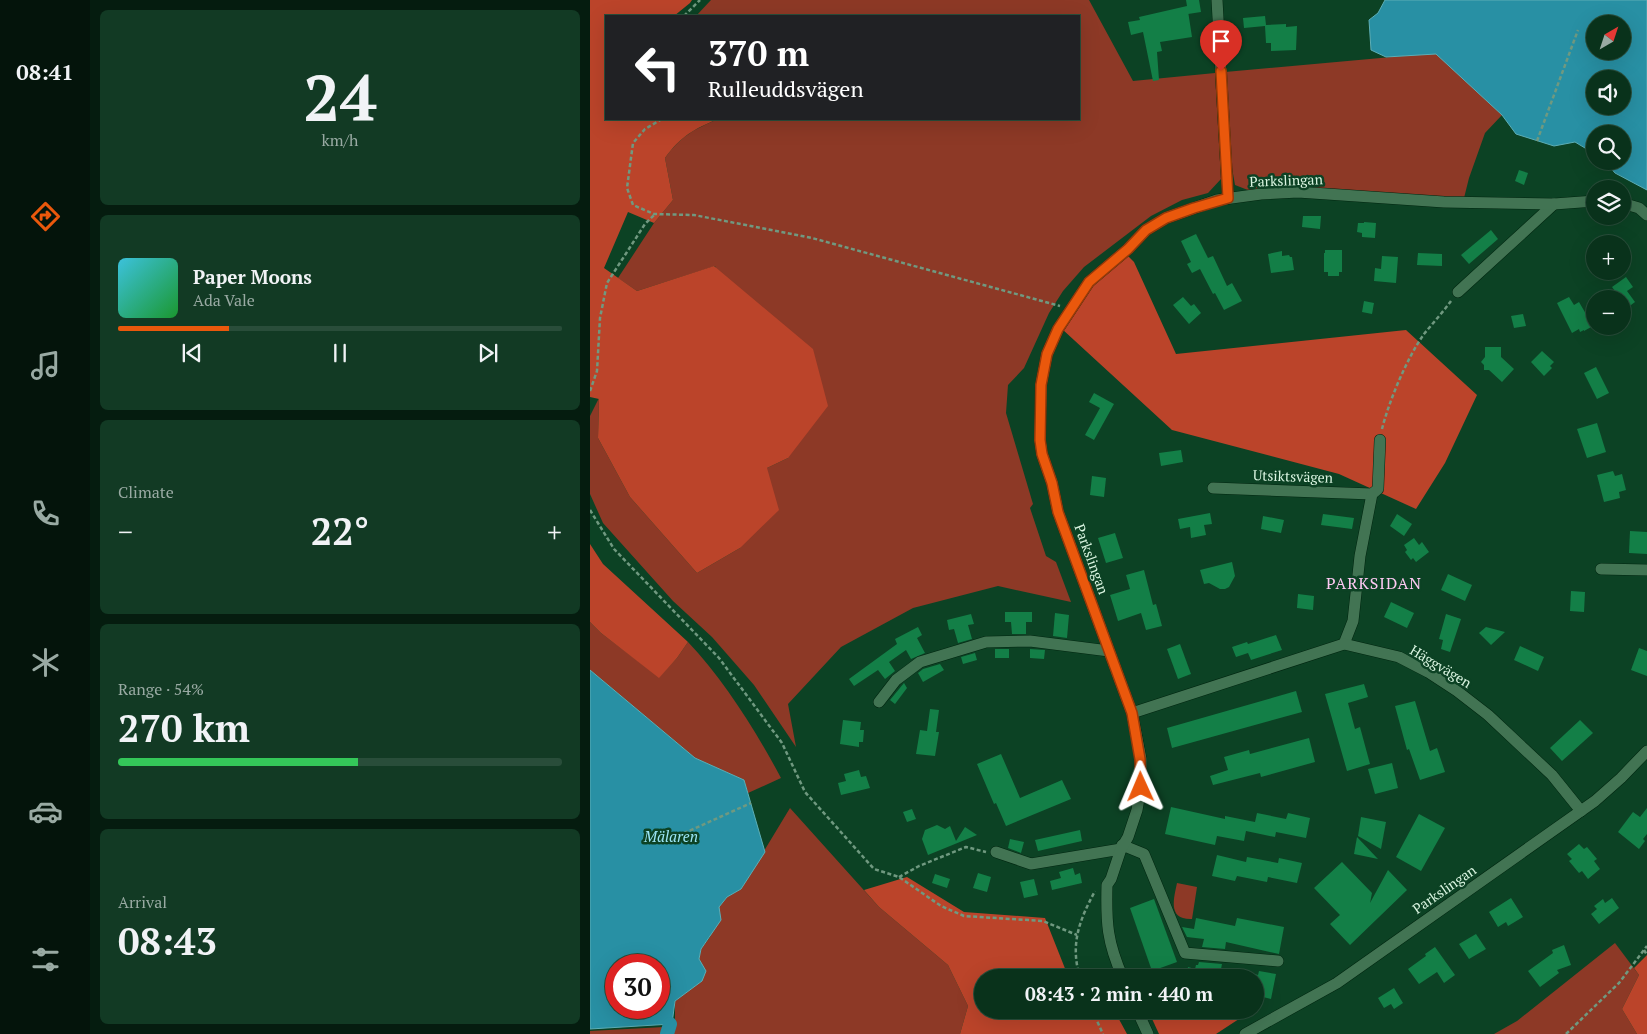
<!DOCTYPE html>
<meta charset="utf-8">
<style>
:root{--surface:#09321b;--page:#123a24;--text:#f1f3f6;--muted:#99aaa3;--line:#294d3a;--accent:#ea580c}
body{margin:0;font-family:"PT Serif",serif;background:var(--page);color:var(--text);height:100vh;display:flex;flex-direction:column;font-size:19px;white-space:nowrap}
*{box-sizing:border-box;margin:0}
p{font-size:16px;color:var(--muted)}
.icon{flex:none;width:28px;height:28px;fill:none;stroke:currentColor;stroke-width:2;stroke-linecap:round;stroke-linejoin:round}
.map{position:relative;flex:1;overflow:hidden}
.drawer{display:flex;flex-direction:column;gap:10px;padding:10px;background:#051c0f;width:500px}
.drawer>*{flex:none}
.top-card{position:absolute;left:15px;top:15px;width:475px;height:105px;border-radius:0px;box-shadow:0 5px 20px #0002,0 0 0 1px var(--line);background:#202124;color:#fff;overflow:hidden}
.needle{width:32px;rotate:39deg}
.tools{position:absolute;left:996px;top:15px;display:grid;gap:10px}
.tools a{display:grid;place-items:center;width:45px;height:45px;border-radius:50%;background:var(--surface);box-shadow:0 5px 20px #0002,0 0 0 1px var(--line);font-size:25px}
.speed{position:absolute;left:15px;top:954px;display:flex;gap:10px;font-size:25px;font-weight:700;text-align:center}
.speed>*{display:grid;place-content:center;width:65px;height:65px;border-radius:50%;background:var(--surface);box-shadow:0 5px 20px #0002,0 0 0 1px var(--line);line-height:1}
.speed .limit{border:8px solid #d22;background:#fff;color:#111}
.pin{position:absolute;display:grid;place-items:center;width:42px;height:42px;color:#fff;margin:-51px -21px;border-radius:50% 50% 50% 0;rotate:-45deg;box-shadow:0 0 5px #0007}
.pin .icon{rotate:45deg}
.me{position:absolute;width:55px;margin:-28px;rotate:359deg;stroke-linejoin:round;filter:drop-shadow(0 0 4px #0008)}
.turn{display:flex;align-items:center;gap:18px;height:105px;padding:0 20px;font-size:22px}
.turn .icon{width:65px;height:65px;stroke-width:2.5}
.turn b{display:block;font-size:35px;line-height:42px}
.big{font-size:38px;font-weight:800;line-height:1.1}
.drawer .widget{flex:1;display:flex;flex-direction:column;justify-content:center;gap:8px;min-width:0;padding:0 18px;border-radius:8px;background:var(--page)}
.drawer .dial{align-items:center;gap:0}
.dial b{font-size:65px;line-height:1}
.song{display:flex;align-items:center;gap:15px}
.cover{width:60px;height:60px;border-radius:8px;background:linear-gradient(135deg,hsl(190 70% 55%),hsl(130 70% 35%))}
.played{height:5px;border-radius:2px;background:linear-gradient(90deg,var(--accent) 25%,var(--line) 25%)}
.keys{display:flex;justify-content:space-around;direction:ltr}
.heat{display:flex;justify-content:space-between;align-items:center;font-size:28px;direction:ltr}
.charge{height:8px;border-radius:4px;background:linear-gradient(90deg,#34c759 54%,var(--line) 0)}
.trip{position:absolute;left:384px;top:969px;width:290px;height:50px;border-radius:25px;background:var(--surface);box-shadow:0 5px 20px #0002,0 0 0 1px var(--line);font-weight:800;line-height:50px;text-align:center}
main{display:flex;flex:1;min-height:0}
.menu{display:flex;flex-direction:column;width:90px;justify-content:space-around;align-items:center;background:#04140b;color:var(--muted)}
.menu .icon{width:35px;height:35px}
.menu .selected{color:var(--accent)}
.menu b{font-size:22px;color:var(--text)}
.map>svg:first-child{display:block}
.green{fill:#8d3926}
.forest{fill:#bb442a}
.water{fill:#2890a4;stroke:#5daeb6;fill-rule:evenodd}
.lines{fill:none;stroke-linecap:round;stroke-linejoin:round}
.canal{stroke:#2890a4;stroke-width:14}
.building{fill:#137f47}
.minor-casing{stroke:#002610;stroke-width:12}
.path{stroke:#709980;stroke-width:2.5;stroke-dasharray:4 2.5;stroke-linecap:butt}
.minor{stroke:#427453;stroke-width:11}
.route-casing{stroke:#983908;stroke-width:12}
.route{stroke:#ea580c;stroke-width:9}
.labels{text-anchor:middle;dominant-baseline:central;stroke-width:5;stroke-linejoin:round;paint-order:stroke}
.street-label{font-size:14px;fill:#daf5e1;stroke:#0c4224}
.water-label{font-size:15px;font-style:italic;fill:#9ce5f6;stroke:#0c4224}
.quarter-label{font-size:16px;letter-spacing:1px;fill:#ffcaf4;stroke:#0c4224}
</style>
<main>
<nav class="menu">
<b>08:41</b>
<svg class="icon selected" aria-label="directions" viewBox="0 0 24 24"><path d="M12 3l9 9-9 9-9-9zM9 14v-3h6M13 9l2 2-2 2"/></svg>
<svg class="icon" aria-label="music" viewBox="0 0 24 24"><path d="M9 18V5l10-2v13"/><circle cx="6" cy="18" r="3"/><circle cx="16" cy="16" r="3"/></svg>
<svg class="icon" aria-label="phone" viewBox="0 0 24 24"><path d="M5 4h4l2 5-3 2q2 4 5 5l2-3 5 2v4C11 20 4 13 5 4z"/></svg>
<svg class="icon" aria-label="climate" viewBox="0 0 24 24"><path d="M12 3v18M4 7l16 10M4 17L20 7"/></svg>
<svg class="icon" aria-label="car" viewBox="0 0 24 24"><path d="M5 17H2v-5l4-1 3-4h7l3 4 3 1v5h-3M9 17h6M6 11h13"/><circle cx="7" cy="17" r="2"/><circle cx="17" cy="17" r="2"/></svg>
<svg class="icon" aria-label="filters" viewBox="0 0 24 24"><path d="M4 7h16M4 17h16"/><circle cx="9" cy="7" r="2"/><circle cx="15" cy="17" r="2"/></svg>
</nav>
<section class="drawer">
<div class="widget dial"><b>24</b><p>km/h</p></div>
<div class="widget">
<div class="song"><i class="cover"></i><div><b>Paper Moons</b><p>Ada Vale</p></div></div>
<div class="played"></div>
<div class="keys"><svg class="icon" aria-label="previous" viewBox="0 0 24 24"><path d="M18 5L8 12l10 7zM5 5v14"/></svg><svg class="icon" aria-label="pause" viewBox="0 0 24 24"><path d="M8 5v14M16 5v14"/></svg><svg class="icon" aria-label="next" viewBox="0 0 24 24"><path d="M6 5l10 7-10 7zM19 5v14"/></svg></div>
</div>
<div class="widget"><p>Climate</p>
<div class="heat"><a>−</a><b class="big">22°</b><a>+</a></div>
</div>
<div class="widget"><p>Range · 54%</p><b class="big">270 km</b><div class="charge"></div></div>
<div class="widget"><p>Arrival</p><b class="big">08:43</b></div>
</section>
<div class="map">
<svg width="1057" height="1034" viewBox="0 0 1057 1034">
<rect width="100%" height="100%" fill="#0c4224"/>
<g class="green">
<path d="M121,0H499L543,81L625,73L631,179L618,193L592,200L561,216L494,267L473,291L459,313L434,368L418,385L416,413L443,504L440,508L456,556L466,562L481,602L408,586L323,608L251,647L198,704L206,747L164,685L122,637L83,601L13,523L0,494V416L9,398L8,438L40,497L107,573L150,548L177,468L198,458L125,266L47,291L28,278L64,223L83,200L75,158C91,136 103,130 128,119H489V16H106Z"/>
<path d="M846,53L912,115L895,133L879,178L874,198L663,192L645,185L642,168L635,72Z"/>
<path d="M0,622L11,633L69,677L87,658L98,642C134,680 166,731 191,778L158,793L154,780L105,758L0,670Z"/>
<path d="M200,808L289,907L358,965L378,1006L370,1034H82L85,1025V1001L112,981L115,971L109,959L111,949L120,937L129,907L137,897L151,889Z"/>
<path d="M587,883L607,887L602,919C577,920 584,898 587,883Z"/>
<path d="M1025,943L1049,975L1032,1009L1047,1034H904L927,1021Z"/>
<path d="M74,1027L72,1034H0V1031Z"/>
</g>
<g class="forest">
<path d="M0,0H102L100,3L84,16H16V119H128C104,129 91,136 75,158L83,200L64,223L38,212L14,268L47,291L124,266L223,349L238,406L198,458L177,468L189,510L150,548L107,573L40,497L8,438L9,399L0,397Z"/>
<path d="M536,254L544,262L586,354L816,330L887,395L855,463L826,509L749,474L582,430L472,329L500,288Z"/>
<path d="M0,544L13,564L98,642L87,658L69,678L11,633L0,622Z"/>
<path d="M317,877L374,912L455,918L476,971L484,977L392,978V1010H524L537,1034H370L378,1006L358,965L289,907L274,890Z"/>
<path d="M1057,955V1034H1047L1032,1009L1049,975L1044,968Z"/>
<path d="M558,1010H647L652,1017L626,1034H569Z"/>
</g>
<g class="water">
<path d="M795,0H1057V190L1025,173L1015,161H1032V134H1005V154L985,142L964,146L926,134L912,115L846,54L796,57L781,50L779,20L788,13ZM1005,24H1032V51H1005ZM1005,79H1032V106H1005Z"/>
<path d="M0,670L105,758L154,780L175,852L151,889L137,897L129,907L131,920L111,949L109,959L116,971L112,981L85,1001L82,1024L0,1029ZM26,965H69V1008H26Z"/>
</g>
<g class="lines">
<path class="canal" d="M77,1034L80,1024"/>
</g>
<g class="building">
<path d="M596,0H609L611,12L598,14V11L602,37L570,42L572,51L567,52L569,80L563,81L553,32L541,35L538,22L550,20L549,17L597,6Z"/>
<path d="M675,16L676,25L696,24V27L707,26L706,50L681,51V43H676L675,26L654,28L653,18Z"/>
<path d="M929,170L938,173L934,185L925,181Z"/>
<path d="M713,216H731L730,229L712,227Z"/>
<path d="M774,222L786,223L785,238L772,237V233L767,232L768,223H774Z"/>
<path d="M901,230L908,239L879,264L871,255Z"/>
<path d="M606,234L618,258L623,256L637,286L642,283L652,301L634,310L625,293L623,294L610,269L602,273L597,264L601,262L591,241Z"/>
<path d="M735,250H752V272H749V276H738V272H734V253H735Z"/>
<path d="M692,251V256L699,255L700,257H702L704,270L681,273L678,254Z"/>
<path d="M828,253L852,254V266L827,265Z"/>
<path d="M792,256L808,257L806,283L784,281L785,268L791,269Z"/>
<path d="M1036,277L1043,287L1037,291L1045,302L1037,308L1032,299H1031L1022,287Z"/>
<path d="M593,297L601,306L604,304L611,313L599,324L583,305Z"/>
<path d="M979,297L984,305L989,302L1003,326L994,331V330L990,332L989,329L982,333L967,303Z"/>
<path d="M774,301L784,303L782,314L772,312Z"/>
<path d="M933,314L936,326L924,328L921,316Z"/>
<path d="M895,347H911V357L924,369L912,382L899,370H894V365L891,362L895,357Z"/>
<path d="M952,351L964,362L960,366L962,368L954,376L941,362Z"/>
<path d="M1006,367L1019,393L1007,399L994,373Z"/>
<path d="M504,393L524,404L504,440L495,435L510,408L499,402Z"/>
<path d="M1007,423L1016,452L997,458L987,429Z"/>
<path d="M591,450L593,462L571,466L569,453Z"/>
<path d="M1023,471L1025,476L1032,474L1036,490L1029,492L1030,498L1014,502L1007,475Z"/>
<path d="M502,476L516,478L514,497L500,495Z"/>
<path d="M620,513L622,524L614,525L616,535L601,538L600,527L590,529L588,519Z"/>
<path d="M733,514L764,518L762,529L731,525Z"/>
<path d="M807,514L822,524L814,536L800,526Z"/>
<path d="M673,516L694,520L691,533L671,529Z"/>
<path d="M1040,531L1057,532V554L1039,553Z"/>
<path d="M525,533L533,558L516,563L508,538Z"/>
<path d="M824,538L829,545L832,542L839,552L826,562L823,558L821,560L815,552L817,550L814,545Z"/>
<path d="M642,562L645,576L639,587L635,589H630L619,583L614,584L610,570Z"/>
<path d="M554,570L563,605L566,604L572,626L556,630L551,613L528,621L520,595L540,589L536,575Z"/>
<path d="M858,574L882,585L875,601L851,590Z"/>
<path d="M981,591L995,592L994,612L980,611Z"/>
<path d="M708,594L724,596L723,610L707,608Z"/>
<path d="M801,602L824,613L817,628L794,617Z"/>
<path d="M415,612H442V622H436V634H422L421,622H415Z"/>
<path d="M465,613L479,615L477,638L463,636Z"/>
<path d="M381,614L384,624L378,625L382,639L368,643L364,629L359,630L357,620Z"/>
<path d="M856,614L871,619L860,652L851,649L853,640L849,639Z"/>
<path d="M328,627L332,635L327,638L335,653L321,659L316,650L299,662L305,671L295,679L288,670L264,686L259,679L307,644L305,639Z"/>
<path d="M896,627L915,632L901,645L889,633Z"/>
<path d="M686,635L692,650L661,660L658,653L646,657L642,647L657,642L658,644Z"/>
<path d="M590,644L601,674L588,679L577,649Z"/>
<path d="M930,646L954,657L948,671L924,660Z"/>
<path d="M1049,648L1057,651V676L1041,670Z"/>
<rect x="405" y="649" width="14" height="9"/>
<path d="M440,649L455,650L454,659L440,658Z"/>
<path d="M385,653L387,660L373,664L371,657Z"/>
<path d="M350,664L354,670L333,682L328,673L333,669Z"/>
<path d="M314,683L317,688L305,704L300,700Z"/>
<path d="M774,684L778,697L758,703L765,729L770,727L780,764L757,771L735,694Z"/>
<path d="M706,691L712,712L582,748L577,728Z"/>
<path d="M825,701L840,751L847,748L855,772L830,780L819,749L817,750L805,706Z"/>
<path d="M340,709L349,710L346,732H349L345,756L326,754L330,730L337,731Z"/>
<path d="M253,720L271,722L270,730H274L273,742H269V747L250,744Z"/>
<path d="M990,720L1003,733L972,761L960,748Z"/>
<path d="M719,738L725,762L671,777L670,773L623,785L620,776L638,770L634,757L659,750L660,754Z"/>
<path d="M411,754L430,798L472,780L481,799L416,826L406,803L404,804L387,764Z"/>
<path d="M802,763L808,788L785,794L778,769Z"/>
<path d="M269,770L271,777L276,776L280,788L251,795L248,783L256,781L254,774Z"/>
<path d="M581,807L635,819V816L665,822L667,813L696,819L698,813L720,818L716,838L686,832L685,837L656,831L654,841L627,836L625,845L575,834Z"/>
<path d="M1057,808V834L1053,839L1055,841L1049,849L1028,832L1043,812L1050,817Z"/>
<path d="M322,809L326,819L317,822L313,812Z"/>
<path d="M829,814L855,828L831,871L806,857Z"/>
<path d="M771,817L796,822L791,849L768,836Z"/>
<path d="M347,825L355,829L360,826L366,841L375,827L387,835L338,855L332,839L335,830Z"/>
<path d="M490,830L492,841L448,851L445,840Z"/>
<path d="M767,837L788,859L764,854Z"/>
<path d="M420,839L434,842L431,853L418,848Z"/>
<path d="M989,844L994,849L997,847L1007,859L1004,861L1010,869L998,879L992,871L989,873L979,861L982,859L977,854Z"/>
<path d="M627,855L656,862L657,857L688,863L689,858L712,863L707,883L678,877L677,882L647,876L645,881L622,876Z"/>
<path d="M752,862L782,893L780,903L798,870L817,890L760,945L740,924L750,915L724,888Z"/>
<path d="M483,868L485,875L490,873L492,883L462,890L460,881L471,878L469,872Z"/>
<path d="M388,873L401,877L397,892L383,888Z"/>
<path d="M345,874L360,879L357,888L342,883Z"/>
<path d="M444,879L448,895L434,898L430,882Z"/>
<path d="M921,898L933,917L918,926L916,922L908,927L899,912Z"/>
<path d="M1022,898L1029,908L1009,924L1001,914L1007,909L1004,906L1013,899L1015,903Z"/>
<path d="M564,899L587,962L562,971L540,908Z"/>
<path d="M606,918L645,926L647,918L694,927L689,954L636,942L635,949L612,947L614,939L597,937L592,927L604,929Z"/>
<path d="M886,934L896,949L879,959L869,944Z"/>
<path d="M974,945L981,965L967,970L969,973L950,987L938,971L963,953L962,950Z"/>
<path d="M845,947L865,975L854,983L847,972L829,984L818,969L836,956L835,954Z"/>
<path d="M609,962L632,964L631,969L651,973V978H596L598,967L605,969L606,965H608Z"/>
<path d="M669,971L686,974L681,999L665,995V974L668,975Z"/>
<path d="M804,988L813,1003L804,1009L801,1004L794,1008L788,998Z"/>
</g>
<g class="lines">
<defs>
<g id="minor">
<path d="M627,0L638,198"/>
<path d="M1032,203L1049,208L1057,215"/>
<path d="M868,292L964,204"/>
<path d="M623,488L782,494"/>
<path d="M1011,569L1057,570"/>
<path d="M754,644L763,621L770,556L782,494L788,489L790,440"/>
<path d="M289,702L306,680L330,662L396,642L440,641L519,651"/>
<path d="M542,713L754,644L809,657L838,672L867,691L898,715L962,775L991,811"/>
<path d="M532,845L554,854L595,953L688,961"/>
<path d="M406,852L441,864L531,849"/>
<path d="M533,978C517,942 516,923 517,885L521,879L531,849L538,837L547,810L551,787V759L542,713L468,512L462,483L452,454L450,440L451,385L457,354L468,329L499,282L538,249L556,230L576,218L627,200L671,194L708,192L854,202L964,204L1005,201"/>
<path d="M547,1010L558,1034"/>
<path d="M655,1034L747,983L1005,801L1031,778L1057,751"/>
</g>
</defs>
<use href="#minor" class="minor-casing"/>
<g class="path">
<path d="M94,16L110,0"/>
<path d="M72,119L55,129L43,143L37,188L43,205L64,214L104,215L222,238L470,306"/>
<path d="M947,141L988,30"/>
<path d="M0,391L7,371L10,318L17,283L55,224L64,215"/>
<path d="M792,429C799,401 817,358 834,334C843,323 853,312 861,301"/>
<path d="M0,510L24,549L129,658L192,743L215,792L284,869L309,877L351,906L374,916L453,921L487,935"/>
<path d="M88,836L161,803"/>
<path d="M309,877L329,866L376,847L396,852"/>
<path d="M1054,950L1057,955"/>
<path d="M490,978C480,944 489,921 505,891"/>
<path d="M502,1010L513,1034"/>
<path d="M976,1034L1029,983L1057,946"/>
</g>
<use href="#minor" class="minor"/>
</g>
<g class="lines">
<defs>
<path id="route" d="M551,787L550,759L542,713L468,512L462,483L452,454L450,440L451,385L457,354L468,329L499,282L538,249L556,230L576,218L604,208L638,198L631,71"/>
</defs>
<use href="#route" class="route-casing"/>
<use href="#route" class="route"/>
</g>
<g class="labels">
<g class="street-label">
<text transform="translate(696 180) rotate(-2)">Parkslingan</text>
<text transform="translate(703 476) rotate(2)">Utsiktsvägen</text>
<text transform="translate(502 559) rotate(70)">Parkslingan</text>
<text transform="translate(851 666) rotate(31)">Häggvägen</text>
<text transform="translate(854 889) rotate(-35)">Parkslingan</text>
</g>
<g class="water-label">
<text x="81" y="836">Mälaren</text>
</g>
<g class="quarter-label">
<text x="784" y="583">PARKSIDAN</text>
</g>
</g>
</svg>
<div class="tools">
<a><svg class="needle" viewBox="-14 -14 28 28"><path d="M0-13l5 13h-10z" fill="#e53935"/><path d="M0 13l5-13h-10z" fill="#99aaa3"/></svg></a>
<a><svg class="icon" aria-label="sound" viewBox="0 0 24 24"><path d="M4 9h4l5-4v14l-5-4H4zM17 9q2 3 0 6"/></svg></a>
<a><svg class="icon" aria-label="search" viewBox="0 0 24 24"><circle cx="10" cy="10" r="6"/><path d="M15 15l6 6"/></svg></a>
<a><svg class="icon" aria-label="layers" viewBox="0 0 24 24"><path d="M12 4l9 5-9 5-9-5zM3 14l9 5 9-5"/></svg></a>
<a>+</a>
<a>−</a>
</div>
<div class="speed"><div class="limit">30</div></div>
<div class="pin" style="left:631px;top:71px;background:#d93025"><svg class="icon" aria-label="arrive" viewBox="0 0 24 24"><path d="M6 21V4h12l-3 4 3 4H6"/></svg></div>
<svg class="me" style="left:551px;top:787px" viewBox="-20 -20 40 40"><path d="M0-17L14 15 0 8-14 15z" fill="#ea580c" stroke="#fff" stroke-width="4"/></svg>
<div class="trip">08:43 · 2 min · 440 m</div>
<div class="top-card">
<div class="turn"><svg class="icon" aria-label="left" viewBox="0 0 24 24"><path d="M17 20v-9H6M10 6l-5 5 5 5"/></svg><div><b>370 m</b>Rulleuddsvägen</div></div>
</div>
</div>
</main>
